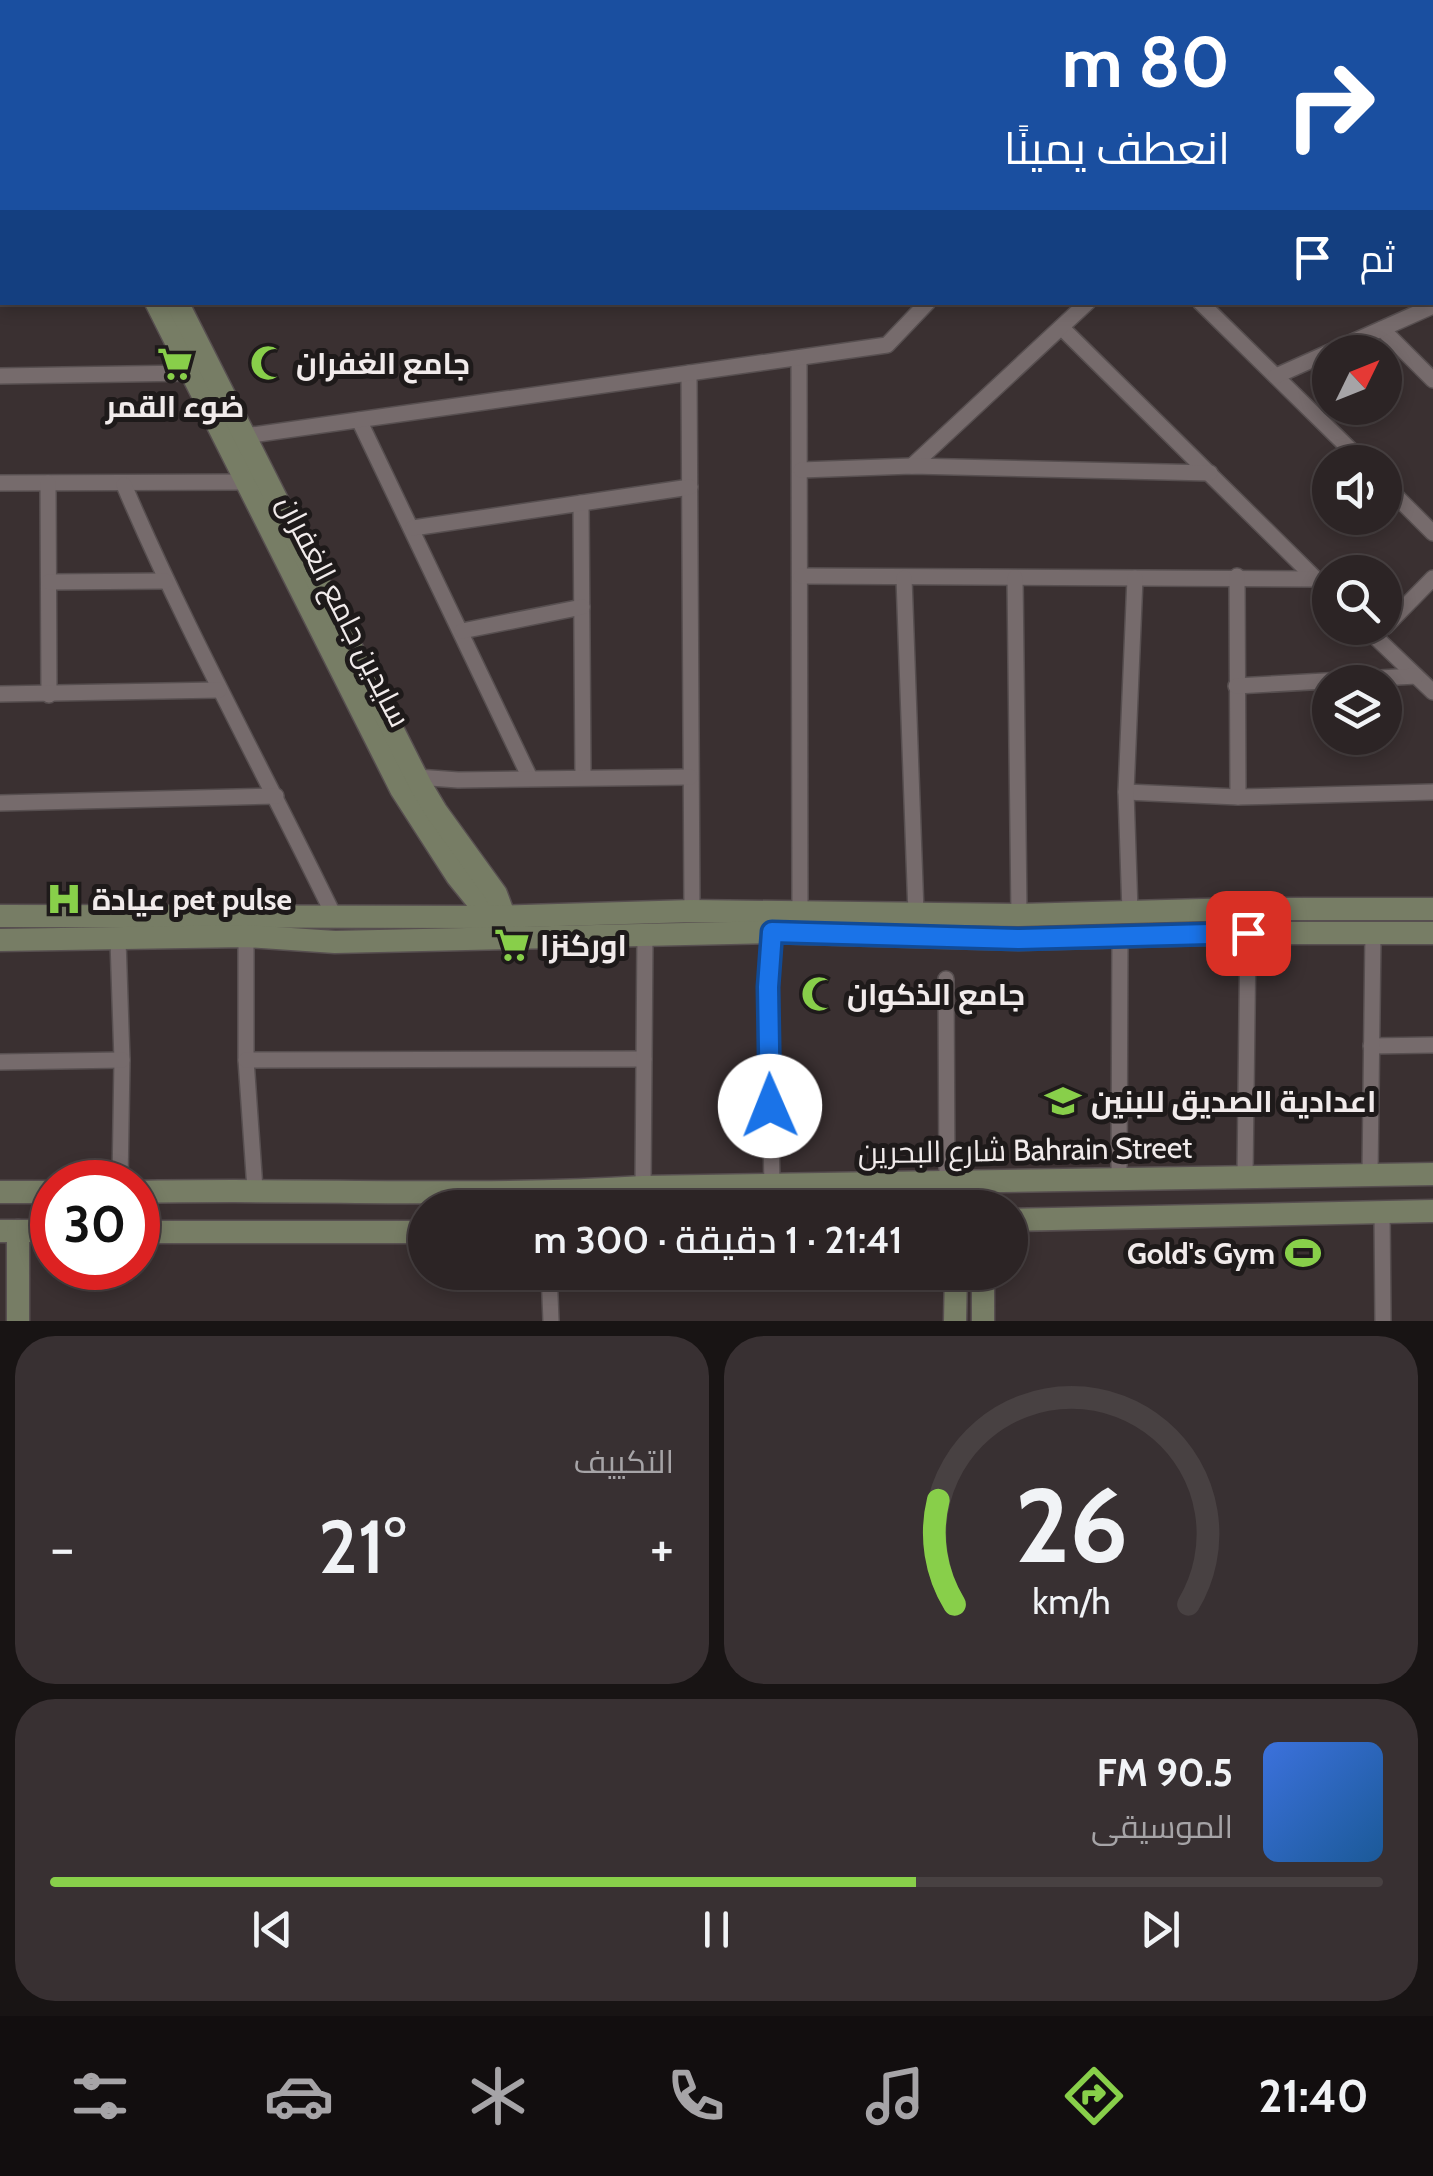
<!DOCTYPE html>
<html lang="ar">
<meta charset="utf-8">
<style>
:root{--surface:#2c2425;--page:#383032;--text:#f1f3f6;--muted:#a6a4a7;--line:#484142;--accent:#88cf4a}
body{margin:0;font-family:Cabin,Cairo,sans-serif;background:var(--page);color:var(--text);direction:rtl;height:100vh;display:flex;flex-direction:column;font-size:38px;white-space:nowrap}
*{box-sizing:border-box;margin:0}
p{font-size:32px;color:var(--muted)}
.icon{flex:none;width:55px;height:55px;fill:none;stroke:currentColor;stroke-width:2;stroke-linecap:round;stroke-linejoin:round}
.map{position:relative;height:1321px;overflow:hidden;direction:ltr}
.sheet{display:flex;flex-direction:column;gap:15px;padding:15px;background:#181414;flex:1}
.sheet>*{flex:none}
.guide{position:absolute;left:0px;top:0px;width:1435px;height:305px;box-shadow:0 5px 15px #0003,0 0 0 2px var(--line);direction:rtl;background:#1a4fa0;color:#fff;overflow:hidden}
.needle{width:65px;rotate:47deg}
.controls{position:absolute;left:1312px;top:335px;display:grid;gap:20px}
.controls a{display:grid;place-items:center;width:90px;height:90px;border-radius:50%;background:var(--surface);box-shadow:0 5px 15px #0003,0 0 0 2px var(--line);font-size:50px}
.speed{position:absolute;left:30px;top:1160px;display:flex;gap:20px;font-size:50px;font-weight:700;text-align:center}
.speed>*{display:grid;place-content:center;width:130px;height:130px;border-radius:50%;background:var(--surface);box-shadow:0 5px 15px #0003,0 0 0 2px var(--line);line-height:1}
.speed .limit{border:15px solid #d22;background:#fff;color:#111}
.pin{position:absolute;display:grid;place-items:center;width:85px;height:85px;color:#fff;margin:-42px;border-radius:20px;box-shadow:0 5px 15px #0006}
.me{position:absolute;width:110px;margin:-55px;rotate:359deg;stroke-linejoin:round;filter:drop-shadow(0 0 8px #0008)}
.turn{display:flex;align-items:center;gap:35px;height:210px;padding:0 40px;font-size:45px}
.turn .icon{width:130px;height:130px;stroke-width:2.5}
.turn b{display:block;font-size:70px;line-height:85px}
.then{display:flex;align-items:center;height:95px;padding:0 40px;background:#0003;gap:20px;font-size:38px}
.big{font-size:75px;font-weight:600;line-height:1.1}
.sheet .card{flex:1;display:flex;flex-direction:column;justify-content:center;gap:15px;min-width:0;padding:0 35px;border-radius:40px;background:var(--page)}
.sheet .dial{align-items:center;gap:0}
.dial svg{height:260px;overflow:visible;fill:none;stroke:var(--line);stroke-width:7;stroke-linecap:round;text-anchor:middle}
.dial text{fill:var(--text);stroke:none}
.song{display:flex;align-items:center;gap:30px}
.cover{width:120px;height:120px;border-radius:15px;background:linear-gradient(135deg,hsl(220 70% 55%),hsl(210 70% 35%))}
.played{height:10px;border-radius:5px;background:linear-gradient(90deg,var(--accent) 65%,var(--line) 65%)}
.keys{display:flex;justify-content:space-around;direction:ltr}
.heat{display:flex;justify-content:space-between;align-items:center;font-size:55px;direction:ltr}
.sheet .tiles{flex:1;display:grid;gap:15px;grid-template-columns:1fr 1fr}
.card:last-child{grid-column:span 2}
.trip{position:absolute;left:408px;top:1190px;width:620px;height:100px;border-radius:50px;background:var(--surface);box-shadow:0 5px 15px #0003,0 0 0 2px var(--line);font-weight:600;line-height:100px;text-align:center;direction:rtl}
.tabs{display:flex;height:160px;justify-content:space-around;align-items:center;background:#120e0f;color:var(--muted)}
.tabs .icon{width:70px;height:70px}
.tabs .on{color:var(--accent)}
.tabs b{font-size:45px;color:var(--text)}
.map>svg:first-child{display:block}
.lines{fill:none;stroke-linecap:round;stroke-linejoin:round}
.street-casing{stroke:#574f50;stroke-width:18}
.secondary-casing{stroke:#574f50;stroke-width:25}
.street{stroke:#766b6c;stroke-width:15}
.secondary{stroke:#777d65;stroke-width:22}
.route-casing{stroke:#114b97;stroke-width:25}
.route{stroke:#1a73e8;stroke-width:18}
.labels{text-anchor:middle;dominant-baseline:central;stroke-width:10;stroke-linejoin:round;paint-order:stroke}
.poi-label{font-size:30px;font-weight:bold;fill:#f1ebeb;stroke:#1e1a1a;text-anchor:start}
.street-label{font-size:30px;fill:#f1ebeb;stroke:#1e1a1a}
</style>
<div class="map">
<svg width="1433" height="1321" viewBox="0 0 1433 1321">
<rect width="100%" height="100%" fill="#3a3031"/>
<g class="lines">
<defs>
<g id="street">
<path d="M312,0V2"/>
<path d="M642,0V2"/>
<path d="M751,0V2"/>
<path d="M864,0V2"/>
<path d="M977,0V2"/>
<path d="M1093,0L1094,2"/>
<path d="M1430,0L1432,2"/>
<path d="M1066,2L1071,0"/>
<path d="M1310,2L1316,0"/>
<path d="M0,36H2"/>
<path d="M1432,40H1433"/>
<path d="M0,147H2"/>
<path d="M1432,181H1433"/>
<path d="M0,265L2,264"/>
<path d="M1200,302L1363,462"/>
<path d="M1062,328L1330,593"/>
<path d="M1382,329L1433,380"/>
<path d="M799,358L800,913"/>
<path d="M689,373L692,911"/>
<path d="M0,376L190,373"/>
<path d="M1276,376L1433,306"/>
<path d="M359,420L530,778"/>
<path d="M245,436L887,345L928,302"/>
<path d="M912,466L1088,302"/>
<path d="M801,470L912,466L1210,473"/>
<path d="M0,483L245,482"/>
<path d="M48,483L49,695"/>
<path d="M124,485C187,633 265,773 335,918"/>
<path d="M1385,485L1433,533"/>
<path d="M581,503L583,777"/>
<path d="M413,528L690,487"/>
<path d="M801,576L1315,579"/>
<path d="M1237,576L1238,797"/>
<path d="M904,578L916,913"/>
<path d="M1015,578L1019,915"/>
<path d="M49,582L165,581"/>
<path d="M1385,627L1433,578"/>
<path d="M1366,628L1433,692"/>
<path d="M462,631L582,607"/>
<path d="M1236,686L1416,676"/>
<path d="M0,694L219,690"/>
<path d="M417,777L458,780L690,777"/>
<path d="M1126,792L1238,797L1433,792"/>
<path d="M0,803L276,796"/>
<path d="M1130,912L1126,792L1135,578"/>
<path d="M771,932L768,987L772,1185"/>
<path d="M246,936V1060L255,1189"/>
<path d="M118,940L122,1060L120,1182"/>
<path d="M946,979L947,1181"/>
<path d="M1371,1046L1433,1045"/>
<path d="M246,1060L644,1059"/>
<path d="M0,1062L122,1060"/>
<path d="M1370,1175L1373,933"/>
<path d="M1245,1176L1248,933"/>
<path d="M1119,1177L1120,936"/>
<path d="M643,1187L645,935"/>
<path d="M1382,1212L1383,1321"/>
<path d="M549,1272L551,1321"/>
</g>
<g id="secondary">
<path d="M0,0L2,4"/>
<path d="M26,0L27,2"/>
<path d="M156,302L401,789L457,876L483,908L491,928"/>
<path d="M177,302L421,786L436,811L496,894L509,929"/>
<path d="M0,916L489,917L692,911L1019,915L1240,909H1433"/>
<path d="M0,940L246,936L335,942L771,932L1019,939L1241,933H1433"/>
<path d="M0,1192H52"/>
<path d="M138,1192C306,1188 475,1198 643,1187L1433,1174"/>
<path d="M1010,1220L1433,1211"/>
<path d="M0,1231H52"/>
<path d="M138,1232H425"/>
<path d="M983,1272V1321"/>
<path d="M18,1321V1231"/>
<path d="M955,1321L956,1272"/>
</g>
</defs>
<use href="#street" class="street-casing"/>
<use href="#secondary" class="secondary-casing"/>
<use href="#street" class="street"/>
<use href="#secondary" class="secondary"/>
</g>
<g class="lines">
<defs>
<path id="route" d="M770,1106L768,987L772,932L1019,939L1248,933"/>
</defs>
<use href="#route" class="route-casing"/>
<use href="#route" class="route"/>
</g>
<defs>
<symbol id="mosque-bare" viewBox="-9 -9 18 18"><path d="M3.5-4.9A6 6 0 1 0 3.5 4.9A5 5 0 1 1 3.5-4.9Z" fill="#88cf4a" stroke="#1e1a1a" stroke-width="2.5" paint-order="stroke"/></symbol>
<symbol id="supermarket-bare" viewBox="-9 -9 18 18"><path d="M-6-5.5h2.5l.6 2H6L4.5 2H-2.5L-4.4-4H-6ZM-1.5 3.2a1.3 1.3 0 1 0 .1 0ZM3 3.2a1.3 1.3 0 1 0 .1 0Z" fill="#88cf4a" stroke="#1e1a1a" stroke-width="2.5" paint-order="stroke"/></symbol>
<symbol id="hospital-bare" viewBox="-9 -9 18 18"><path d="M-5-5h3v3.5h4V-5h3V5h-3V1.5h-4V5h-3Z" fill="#88cf4a" stroke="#1e1a1a" stroke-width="2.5" paint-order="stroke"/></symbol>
<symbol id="school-bare" viewBox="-9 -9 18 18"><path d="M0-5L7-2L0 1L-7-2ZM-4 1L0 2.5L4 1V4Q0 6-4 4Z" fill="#88cf4a" stroke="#1e1a1a" stroke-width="2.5" paint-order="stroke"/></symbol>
<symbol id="stadium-bare" viewBox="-9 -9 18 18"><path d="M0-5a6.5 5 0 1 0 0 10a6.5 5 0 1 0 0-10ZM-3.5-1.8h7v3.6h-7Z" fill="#88cf4a" stroke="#1e1a1a" stroke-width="2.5" paint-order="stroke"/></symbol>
</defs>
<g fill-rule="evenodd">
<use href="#mosque-bare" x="243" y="338" width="50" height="50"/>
<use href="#supermarket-bare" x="150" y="339" width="50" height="50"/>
<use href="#hospital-bare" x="39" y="874" width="50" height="50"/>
<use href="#supermarket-bare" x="487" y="920" width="50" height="50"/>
<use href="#mosque-bare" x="794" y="969" width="50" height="50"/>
<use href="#school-bare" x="1038" y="1076" width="50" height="50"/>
<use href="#stadium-bare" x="1278" y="1228" width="50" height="50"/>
</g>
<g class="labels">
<g class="poi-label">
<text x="296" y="363">جامع الغفران</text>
<text x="175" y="406" text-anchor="middle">ضوء القمر</text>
<text x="92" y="899">عيادة pet pulse</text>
<text x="540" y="945">اوركنزا</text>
<text x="847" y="994">جامع الذكوان</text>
<text x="1091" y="1101">اعدادية الصديق للبنين</text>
<text x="1275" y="1253" text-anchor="end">Gold's Gym</text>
</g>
<g class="street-label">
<text transform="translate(344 611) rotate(63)">سايدين جامع الغفران</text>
<text transform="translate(1025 1150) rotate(-1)">شارع البحرين Bahrain Street</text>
</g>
</g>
</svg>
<div class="controls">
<a><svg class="needle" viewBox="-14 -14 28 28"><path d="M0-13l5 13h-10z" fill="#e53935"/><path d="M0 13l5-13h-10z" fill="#a6a4a7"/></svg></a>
<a><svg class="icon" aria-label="sound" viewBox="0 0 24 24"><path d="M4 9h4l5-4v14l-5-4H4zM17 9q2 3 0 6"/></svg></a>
<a><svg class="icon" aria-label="search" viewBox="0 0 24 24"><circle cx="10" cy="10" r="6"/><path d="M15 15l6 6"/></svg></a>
<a><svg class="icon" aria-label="layers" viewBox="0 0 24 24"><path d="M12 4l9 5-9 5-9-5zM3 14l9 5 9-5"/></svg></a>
</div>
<div class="speed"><div class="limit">30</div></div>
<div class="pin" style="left:1248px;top:933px;background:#d93025"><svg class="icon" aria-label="arrive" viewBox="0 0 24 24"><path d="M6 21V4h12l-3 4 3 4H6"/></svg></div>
<svg class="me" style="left:770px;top:1106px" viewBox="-20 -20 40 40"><circle r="19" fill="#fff"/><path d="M0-13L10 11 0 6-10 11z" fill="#1a73e8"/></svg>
<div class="trip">21:41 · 1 دقيقة · 300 m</div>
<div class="guide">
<div class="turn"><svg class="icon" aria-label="right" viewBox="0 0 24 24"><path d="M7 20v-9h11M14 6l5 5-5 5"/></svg><div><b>80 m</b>انعطف يمينًا</div></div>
<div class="then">ثم<svg class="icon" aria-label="arrive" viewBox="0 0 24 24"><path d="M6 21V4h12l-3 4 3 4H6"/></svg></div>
</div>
</div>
<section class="sheet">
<div class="tiles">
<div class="card dial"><svg viewBox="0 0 100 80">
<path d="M14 69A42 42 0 1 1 86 69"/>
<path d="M14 69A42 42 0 0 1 9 37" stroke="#88cf4a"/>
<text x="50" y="56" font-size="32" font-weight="700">26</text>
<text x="50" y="72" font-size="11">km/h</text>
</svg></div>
<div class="card"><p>التكييف</p>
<div class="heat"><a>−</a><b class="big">21°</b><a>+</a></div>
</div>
<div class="card">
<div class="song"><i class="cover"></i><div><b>90.5 FM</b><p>الموسيقى</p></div></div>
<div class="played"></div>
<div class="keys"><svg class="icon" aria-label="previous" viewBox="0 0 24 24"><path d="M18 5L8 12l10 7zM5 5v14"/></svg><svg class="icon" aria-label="pause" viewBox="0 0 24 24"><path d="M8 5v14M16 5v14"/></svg><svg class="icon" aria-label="next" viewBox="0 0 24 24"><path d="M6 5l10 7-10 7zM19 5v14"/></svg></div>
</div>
</div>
</section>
<nav class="tabs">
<b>21:40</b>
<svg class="icon on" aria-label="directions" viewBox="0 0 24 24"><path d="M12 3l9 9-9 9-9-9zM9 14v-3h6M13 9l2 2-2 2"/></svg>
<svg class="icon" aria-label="music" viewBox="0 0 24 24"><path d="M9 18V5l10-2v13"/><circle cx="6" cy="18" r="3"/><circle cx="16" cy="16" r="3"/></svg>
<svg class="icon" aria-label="phone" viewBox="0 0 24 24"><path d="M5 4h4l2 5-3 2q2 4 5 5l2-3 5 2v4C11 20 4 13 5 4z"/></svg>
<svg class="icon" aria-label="climate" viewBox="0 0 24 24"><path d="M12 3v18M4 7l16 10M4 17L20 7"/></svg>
<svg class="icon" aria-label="car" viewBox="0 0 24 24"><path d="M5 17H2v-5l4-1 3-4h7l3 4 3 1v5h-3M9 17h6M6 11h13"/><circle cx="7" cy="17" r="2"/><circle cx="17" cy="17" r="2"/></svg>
<svg class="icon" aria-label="filters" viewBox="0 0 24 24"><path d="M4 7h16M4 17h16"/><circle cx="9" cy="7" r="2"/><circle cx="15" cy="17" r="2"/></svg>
</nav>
